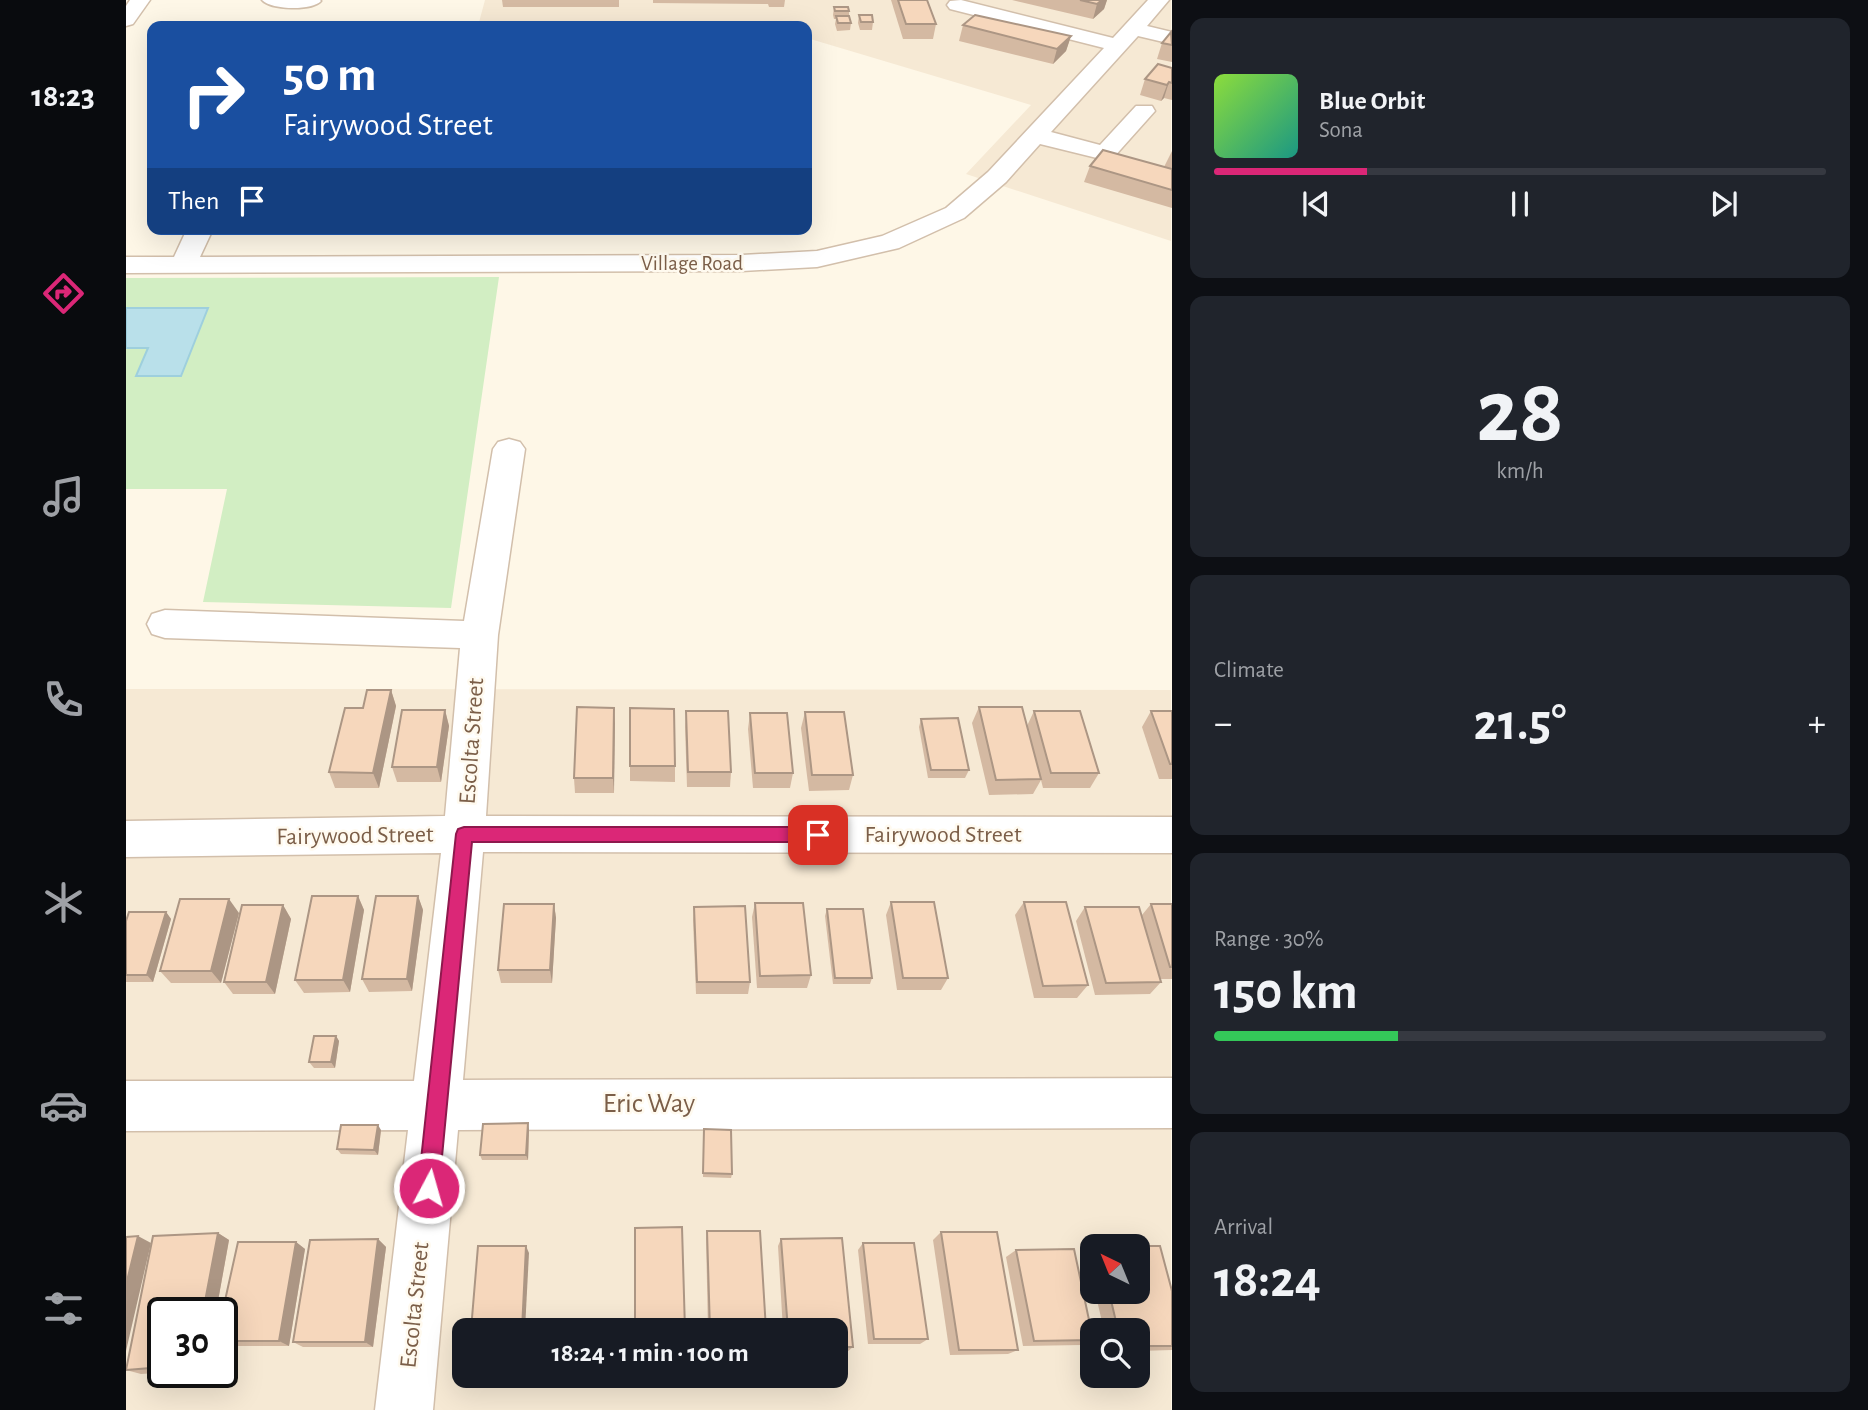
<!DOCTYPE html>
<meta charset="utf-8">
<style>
:root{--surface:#171b24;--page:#20242c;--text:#f1f3f6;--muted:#9ea1a6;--line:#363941;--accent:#db2777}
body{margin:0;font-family:"Alegreya Sans",sans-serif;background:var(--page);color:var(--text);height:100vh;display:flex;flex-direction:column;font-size:26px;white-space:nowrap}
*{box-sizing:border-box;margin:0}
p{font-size:23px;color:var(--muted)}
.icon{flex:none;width:38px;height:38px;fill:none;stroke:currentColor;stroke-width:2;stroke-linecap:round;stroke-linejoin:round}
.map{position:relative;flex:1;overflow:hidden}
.sheet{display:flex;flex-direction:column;gap:18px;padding:18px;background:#0d0f14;width:696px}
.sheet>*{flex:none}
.guide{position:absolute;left:21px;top:21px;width:665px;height:214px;border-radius:14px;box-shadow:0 7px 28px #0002;background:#1a4fa0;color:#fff;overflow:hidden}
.needle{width:46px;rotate:317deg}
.fabs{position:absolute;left:954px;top:1234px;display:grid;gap:14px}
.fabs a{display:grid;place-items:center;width:70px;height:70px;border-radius:14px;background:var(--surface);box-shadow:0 7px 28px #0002;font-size:35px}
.speed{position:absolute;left:21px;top:1297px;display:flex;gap:14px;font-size:35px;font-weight:700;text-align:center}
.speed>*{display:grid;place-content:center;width:91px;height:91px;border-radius:50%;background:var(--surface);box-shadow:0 7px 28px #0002;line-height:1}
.speed .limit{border:4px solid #111;border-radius:10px;background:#fff;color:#111}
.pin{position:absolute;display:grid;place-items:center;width:60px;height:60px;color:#fff;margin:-30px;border-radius:14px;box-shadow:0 4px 10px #0006}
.me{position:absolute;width:77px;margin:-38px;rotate:6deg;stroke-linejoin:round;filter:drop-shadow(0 0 5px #0008)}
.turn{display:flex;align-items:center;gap:24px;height:147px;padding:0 21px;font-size:32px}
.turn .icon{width:91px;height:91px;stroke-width:2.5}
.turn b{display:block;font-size:49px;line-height:60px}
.then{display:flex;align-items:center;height:66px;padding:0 21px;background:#0003;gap:14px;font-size:26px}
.big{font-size:52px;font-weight:700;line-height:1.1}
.sheet .tile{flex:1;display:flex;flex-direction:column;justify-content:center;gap:10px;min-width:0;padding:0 24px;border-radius:14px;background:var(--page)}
.sheet .dial{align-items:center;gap:0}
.dial b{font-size:91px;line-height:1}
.song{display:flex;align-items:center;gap:21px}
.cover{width:84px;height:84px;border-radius:10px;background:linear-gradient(135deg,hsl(90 70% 55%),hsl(170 70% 35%))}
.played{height:7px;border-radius:4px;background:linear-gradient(90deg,var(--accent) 25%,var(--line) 25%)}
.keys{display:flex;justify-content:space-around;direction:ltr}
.heat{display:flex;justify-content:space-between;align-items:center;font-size:38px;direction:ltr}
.charge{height:10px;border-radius:5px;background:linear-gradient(90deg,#34c759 30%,var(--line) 0)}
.trip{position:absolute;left:326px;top:1318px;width:396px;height:70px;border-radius:14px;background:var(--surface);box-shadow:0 7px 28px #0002;font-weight:700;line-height:70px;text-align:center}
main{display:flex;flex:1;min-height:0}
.dock{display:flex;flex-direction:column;width:126px;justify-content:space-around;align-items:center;background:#090b0e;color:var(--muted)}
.dock .icon{width:49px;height:49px}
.dock .selected{color:var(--accent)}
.dock b{font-size:32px;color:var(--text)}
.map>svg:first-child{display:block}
.residential{fill:#f6e9d4;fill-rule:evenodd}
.green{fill:#d2eec3}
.water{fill:#b9e0ea;stroke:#9ecfdd;stroke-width:2}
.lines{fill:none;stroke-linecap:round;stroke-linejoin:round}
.minor-casing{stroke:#d2bfab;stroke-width:3}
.minor{fill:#fff;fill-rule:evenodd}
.wall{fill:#d4b9a2}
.shaded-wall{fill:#ac9684}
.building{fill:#f6d7bc;stroke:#ac9684;stroke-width:2}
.route{fill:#db2777;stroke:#8e194d;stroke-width:2}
.labels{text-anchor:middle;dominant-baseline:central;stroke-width:5;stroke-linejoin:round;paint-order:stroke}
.far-street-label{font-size:21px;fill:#7b5e48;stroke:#fffaef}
.street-label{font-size:24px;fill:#7b5e48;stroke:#fffaef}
.near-street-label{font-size:28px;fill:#7b5e48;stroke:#fffaef}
</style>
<main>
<nav class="dock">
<b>18:23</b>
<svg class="icon selected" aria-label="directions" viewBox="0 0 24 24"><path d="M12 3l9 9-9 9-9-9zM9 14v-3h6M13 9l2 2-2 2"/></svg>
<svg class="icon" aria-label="music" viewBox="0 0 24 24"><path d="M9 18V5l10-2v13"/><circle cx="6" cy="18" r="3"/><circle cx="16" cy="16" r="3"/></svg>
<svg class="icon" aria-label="phone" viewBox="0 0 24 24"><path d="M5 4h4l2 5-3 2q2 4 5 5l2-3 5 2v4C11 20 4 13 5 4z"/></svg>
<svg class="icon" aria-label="climate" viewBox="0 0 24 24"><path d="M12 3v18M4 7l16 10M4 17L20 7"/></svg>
<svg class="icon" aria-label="car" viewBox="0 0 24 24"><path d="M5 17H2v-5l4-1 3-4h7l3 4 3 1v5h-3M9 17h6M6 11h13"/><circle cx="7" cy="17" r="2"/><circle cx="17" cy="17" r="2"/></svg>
<svg class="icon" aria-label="filters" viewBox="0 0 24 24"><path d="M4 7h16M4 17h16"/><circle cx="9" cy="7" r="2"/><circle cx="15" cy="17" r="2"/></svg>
</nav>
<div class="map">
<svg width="1046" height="1410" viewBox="0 0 1046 1410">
<rect width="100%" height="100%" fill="#fef7e7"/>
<g class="residential">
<path d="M359,0H1045V241L840,174L905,105L681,38V26H352Z"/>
<path d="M0,689L1045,690V1410H0ZM966,1246H1012V1292H966ZM37,1312H96V1372H37ZM338,1330H709V1376H338ZM966,1330H1012V1376H966Z"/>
</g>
<path class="green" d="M373,277L325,608L77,602L101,489H0V278Z"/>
<path class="water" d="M0,308H82L55,376H10L22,348H0Z"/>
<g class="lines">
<defs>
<g id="minor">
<path d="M4,0H24L7,24L0,26V6Z"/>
<path d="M136,0H194L195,1C186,11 145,10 136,0Z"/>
<path d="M835,0L987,38L1022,0H1043L1021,26L1046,32V44L1012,36L925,132L974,145L1010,106H1026L1029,111L987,158L979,160L914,144L880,182L838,218L773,248L691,267L616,271L0,273V257H48L61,229H87L74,257L616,255L691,251L756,236L820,208L862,172L978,48L824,9L821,5L824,1Z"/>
<path d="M383,439L394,442L399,449L372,635L360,816L1046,817V853L357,852L337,1080L1046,1078V1128L332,1130L307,1410H249L282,1130L0,1131V1081H288L315,853L0,857V821L319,816L334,648L39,638L26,634L21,624L26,614L39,610L338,621L367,449L372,442Z"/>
</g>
</defs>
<use href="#minor" class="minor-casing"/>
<use href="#minor" class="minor"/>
</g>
<g class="wall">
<path d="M376,0H493V7H377Z"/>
<path d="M527,0H659L658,7H643L642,4L527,3Z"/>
<path d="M765,0H801L810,24L807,39H777Z"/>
<path d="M886,0H981L978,9L967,19Z"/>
<path d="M708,7L723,11V16L725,23L724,30L711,31L709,24L710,19H708L707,15Z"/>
<path d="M733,15L747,22L746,30H734L732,23Z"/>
<path d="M837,25L945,36L940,51L927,64L833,41Z"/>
<path d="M1046,32V62L1031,59L1036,43Z"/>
<path d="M1046,68V100L1038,98L1035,101L1014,95L1019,79Z"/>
<path d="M1046,151V208L958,182L964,166L1038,167Z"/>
<path d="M265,690L270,706L253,788H209L203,772Z"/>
<path d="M853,707L901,726L908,711L973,773L964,788H917L915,780L907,794L863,795L846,723Z"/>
<path d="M488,708V793H449L448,778Z"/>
<path d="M319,710L323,726L315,782H271L266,767Z"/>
<path d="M560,711L605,772L604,787H561L559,727Z"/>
<path d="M1025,711H1046V779H1033L1016,727Z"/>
<path d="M679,712L727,775L723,790L683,791L675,728Z"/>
<path d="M624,713L667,773L664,788H627L622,729Z"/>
<path d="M795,719L843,770L839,778H802L793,727Z"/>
<path d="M504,766H549V782L504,781Z"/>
<path d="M232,896L238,910L224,992L178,993L169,980Z"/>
<path d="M292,896L297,910L286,991L243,992L236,979Z"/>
<path d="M765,902L822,978L815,990H771L760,915Z"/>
<path d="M898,902L962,985L951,998H908L889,915Z"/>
<path d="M629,903L685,975L681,988H631L626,917Z"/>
<path d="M428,904L430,918L426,983H375L372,970Z"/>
<path d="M1025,904H1046V979H1035V982L1024,994L969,995L950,921L959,907L1016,915Z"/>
<path d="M157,905L165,919L149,994H107L98,982Z"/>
<path d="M568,907L624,982L622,994H570L567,920Z"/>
<path d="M701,909L746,978L744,984H707L699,916Z"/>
<path d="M40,912L45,919L27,982H0V921Z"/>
<path d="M113,913L95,983H45L34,971Z"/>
<path d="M210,1036L213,1041L209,1068H188L183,1062Z"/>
<path d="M403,1129L402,1160H356L354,1155Z"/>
<path d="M578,1129L606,1174L605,1178L577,1177Z"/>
<path d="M255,1130L252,1155L215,1154L211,1149Z"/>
<path d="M581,1231L640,1330H582L580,1238Z"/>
<path d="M815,1232L892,1350L882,1354L824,1355L807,1240Z"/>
<path d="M92,1233L103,1240L90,1312H37V1372H45L15,1374L0,1370L27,1236Z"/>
<path d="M252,1239L260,1247L247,1347H177L167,1342Z"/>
<path d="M655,1239L727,1347L721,1352H709V1330H657L652,1246Z"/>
<path d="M170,1242L179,1249L163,1346H103L96,1343V1314Z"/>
<path d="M737,1243L802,1339L794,1344H742L732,1250Z"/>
<path d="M890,1250L966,1334V1341L955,1345L897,1346L880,1257Z"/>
<path d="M966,1250V1277L961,1253Z"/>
<path d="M1046,1291V1350L1012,1351V1330H978L969,1292Z"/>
</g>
<g class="shaded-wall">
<path d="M976,0H981L978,9L967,19L971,4Z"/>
<path d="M945,36L940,51L927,64L931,49Z"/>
<path d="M1043,82L1038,98L1035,101L1041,85Z"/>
<path d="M265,690L270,706L253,788L247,773Z"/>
<path d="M488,708L489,723L488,793L487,778Z"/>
<path d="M319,710L323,726L315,782L311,767Z"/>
<path d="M232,896L238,910L224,992L217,980Z"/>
<path d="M292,896L297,910L286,991L281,979Z"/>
<path d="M103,899L113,913L95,983L85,971Z"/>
<path d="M428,904L430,918L426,983L424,970Z"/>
<path d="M157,905L165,919L149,994L140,982Z"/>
<path d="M40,912L45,919L27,982L21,975Z"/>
<path d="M210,1036L213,1041L209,1068L205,1062Z"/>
<path d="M402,1123L403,1129L402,1160L400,1155Z"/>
<path d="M252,1125L255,1130L252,1155L248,1150Z"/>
<path d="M92,1233L103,1240L90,1312H77Z"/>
<path d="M12,1236L25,1243L0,1351V1285Z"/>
<path d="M252,1239L260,1247L247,1347L239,1342Z"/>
<path d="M170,1242L179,1249L163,1346L153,1341Z"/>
<path d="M400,1246L403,1253L399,1330H396Z"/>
</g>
<g class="building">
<path d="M772,0H801L810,24H780Z"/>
<path d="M954,0H976L971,4Z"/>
<path d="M708,7H722L723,11H709Z"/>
<path d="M733,15H746L747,22H735Z"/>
<path d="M849,15L945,36L931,49L837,25Z"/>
<path d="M710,16H723L725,23H712Z"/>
<path d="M1045,32L1046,45L1036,43Z"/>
<path d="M1032,64L1046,68V83L1043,82L1041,85L1019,79Z"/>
<path d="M977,150L1046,169V190L964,166Z"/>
<path d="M241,690H265L247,773L203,772L219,708H237Z"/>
<path d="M451,707L488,708L487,778H448Z"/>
<path d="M853,707H896L915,779L870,780Z"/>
<path d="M504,708L548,709L549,766H504Z"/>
<path d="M276,710H319L311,767H266Z"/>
<path d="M560,711H602L605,772H562Z"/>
<path d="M908,711H954L973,773H925Z"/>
<path d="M1025,711H1046V764H1044Z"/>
<path d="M679,712H718L727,775H686Z"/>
<path d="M624,713H661L667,773H629Z"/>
<path d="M832,718L843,770H805L795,719Z"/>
<path d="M186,896H232L217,980H169Z"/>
<path d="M250,896H292L281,979H236Z"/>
<path d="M54,899H103L85,971H34Z"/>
<path d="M765,902H808L822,978H777Z"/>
<path d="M898,902H940L962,985L917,986Z"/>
<path d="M629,903H677L685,975L634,976Z"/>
<path d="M378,904H428L424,970H372Z"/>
<path d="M1025,904H1046V967H1044Z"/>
<path d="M116,905H157L140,982H98Z"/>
<path d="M619,906L624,982H571L568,907Z"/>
<path d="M959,907H1013L1035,982L980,983Z"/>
<path d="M701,909H737L746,978H709Z"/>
<path d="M3,912H40L21,975H0V921Z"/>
<path d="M188,1036H210L205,1062H183Z"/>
<path d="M402,1123L400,1155H354L357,1124Z"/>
<path d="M215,1125H252L248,1150L211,1149Z"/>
<path d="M578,1129L605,1130L606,1174L577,1173Z"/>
<path d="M556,1227L559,1330H509V1228Z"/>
<path d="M581,1231H634L640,1330H584Z"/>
<path d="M815,1232H871L892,1350H833Z"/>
<path d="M92,1233L77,1312H37V1367L0,1370L27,1236Z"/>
<path d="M12,1236L0,1285V1237Z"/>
<path d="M716,1238L727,1347H709V1330H662L655,1239Z"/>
<path d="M252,1239L239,1342H167L184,1240Z"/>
<path d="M112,1242H170L153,1341H96V1314Z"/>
<path d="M737,1243H788L802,1339H748Z"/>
<path d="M352,1246H400L396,1330H345Z"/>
<path d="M1007,1246H1034L1046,1291V1346H1012V1330H992L983,1292H1012V1246Z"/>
<path d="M948,1249L966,1334V1340L908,1341L890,1250Z"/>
</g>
<path class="route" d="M338,827H692L698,829L701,835L698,840L692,842H346L313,1188L310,1195L303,1198L295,1195L292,1188L330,834L332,829Z"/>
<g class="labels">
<g class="far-street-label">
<text x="566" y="263">Village Road</text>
</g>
<g class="street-label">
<text transform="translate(346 741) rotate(-86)">Escolta Street</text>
<text x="817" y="835">Fairywood Street</text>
<text transform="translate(229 836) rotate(-1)">Fairywood Street</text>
<text transform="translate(289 1305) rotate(-84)">Escolta Street</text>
</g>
<g class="near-street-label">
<text x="523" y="1104">Eric Way</text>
</g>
</g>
</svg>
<div class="fabs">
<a><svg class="needle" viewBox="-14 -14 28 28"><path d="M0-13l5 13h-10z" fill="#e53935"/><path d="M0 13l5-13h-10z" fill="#9ea1a6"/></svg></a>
<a><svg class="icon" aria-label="search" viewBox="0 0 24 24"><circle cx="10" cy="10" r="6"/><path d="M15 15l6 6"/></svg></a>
</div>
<div class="speed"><div class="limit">30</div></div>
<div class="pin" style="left:692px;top:835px;background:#d93025"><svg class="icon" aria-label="arrive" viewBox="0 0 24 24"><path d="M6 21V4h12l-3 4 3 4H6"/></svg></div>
<svg class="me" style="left:303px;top:1188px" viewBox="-20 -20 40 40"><circle r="17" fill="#db2777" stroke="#fff" stroke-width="3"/><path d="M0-11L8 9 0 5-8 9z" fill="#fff"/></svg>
<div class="trip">18:24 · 1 min · 100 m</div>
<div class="guide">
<div class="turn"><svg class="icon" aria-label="right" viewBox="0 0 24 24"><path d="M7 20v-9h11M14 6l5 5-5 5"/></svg><div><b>50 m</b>Fairywood Street</div></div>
<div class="then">Then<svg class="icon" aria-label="arrive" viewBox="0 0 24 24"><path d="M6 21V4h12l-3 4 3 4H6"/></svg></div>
</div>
</div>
<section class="sheet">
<div class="tile">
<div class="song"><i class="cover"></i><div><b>Blue Orbit</b><p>Sona</p></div></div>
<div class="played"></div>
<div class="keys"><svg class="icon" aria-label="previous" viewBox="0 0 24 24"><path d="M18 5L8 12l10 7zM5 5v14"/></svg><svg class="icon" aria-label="pause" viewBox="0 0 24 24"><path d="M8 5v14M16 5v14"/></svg><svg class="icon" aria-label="next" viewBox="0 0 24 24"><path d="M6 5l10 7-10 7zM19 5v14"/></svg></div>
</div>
<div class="tile dial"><b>28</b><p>km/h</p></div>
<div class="tile"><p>Climate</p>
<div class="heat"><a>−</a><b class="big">21.5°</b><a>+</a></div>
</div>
<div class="tile"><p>Range · 30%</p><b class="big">150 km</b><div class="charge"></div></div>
<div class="tile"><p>Arrival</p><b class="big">18:24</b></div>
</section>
</main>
